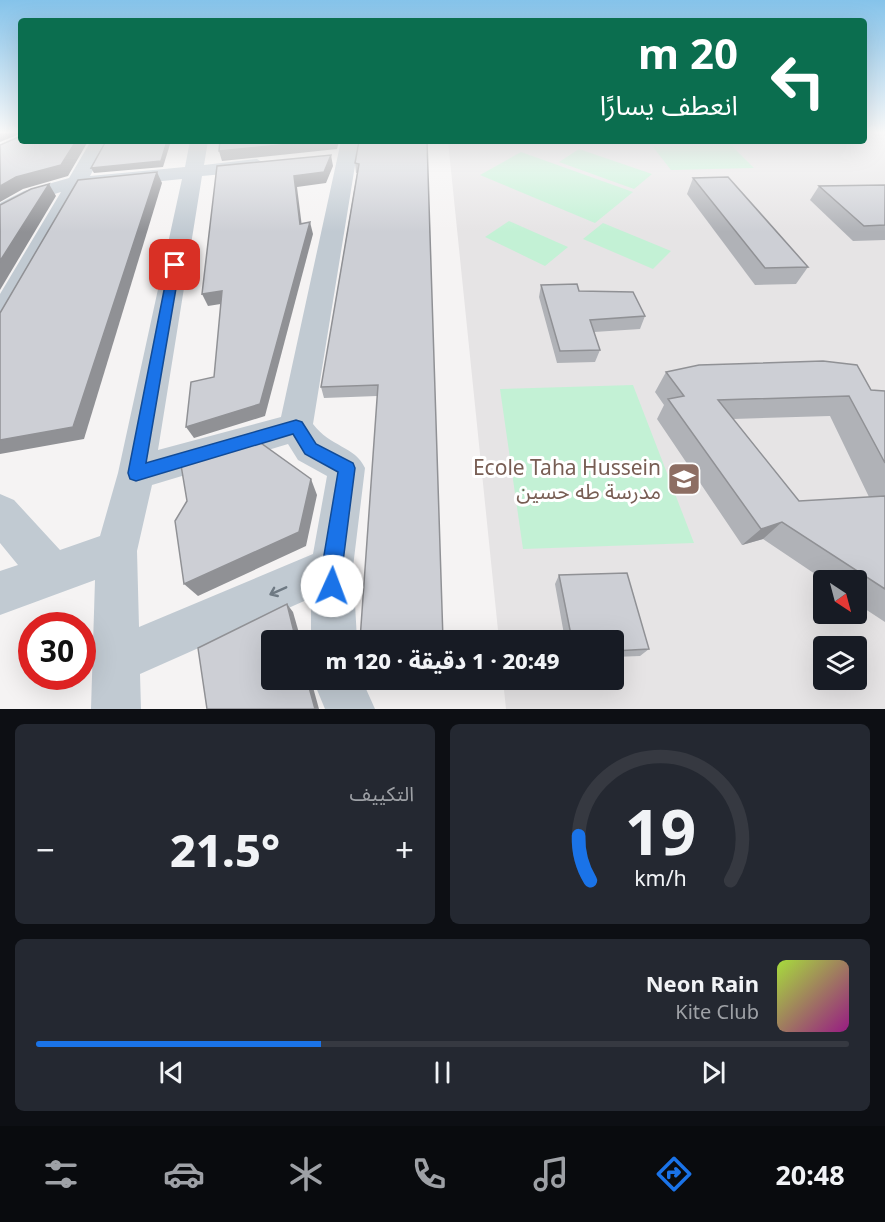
<!DOCTYPE html>
<html lang="ar">
<meta charset="utf-8">
<style>
:root{--surface:#171b24;--page:#242831;--text:#f1f3f6;--muted:#9ea1a6;--line:#363941;--accent:#1a73e8}
body{margin:0;font-family:"Noto Sans","Noto Sans Arabic",sans-serif;background:var(--page);color:var(--text);direction:rtl;height:100vh;display:flex;flex-direction:column;font-size:22px;white-space:nowrap}
*{box-sizing:border-box;margin:0}
p{font-size:20px;color:var(--muted)}
.icon{flex:none;width:33px;height:33px;fill:none;stroke:currentColor;stroke-width:2;stroke-linecap:round;stroke-linejoin:round}
.map{position:relative;height:709px;overflow:hidden;direction:ltr}
.panel{display:flex;flex-direction:column;gap:15px;padding:15px;background:#0d0f14;flex:1}
.panel>*{flex:none}
.hud{position:absolute;left:18px;top:18px;width:849px;height:126px;border-radius:6px;box-shadow:0 6px 24px #0002;direction:rtl;background:#0b6e4f;color:#fff;overflow:hidden}
.needle{width:39px;rotate:144deg}
.fabs{position:absolute;left:813px;top:570px;display:grid;gap:12px}
.fabs a{display:grid;place-items:center;width:54px;height:54px;border-radius:6px;background:var(--surface);box-shadow:0 6px 24px #0002;font-size:30px}
.speed{position:absolute;left:18px;top:612px;display:flex;gap:12px;font-size:30px;font-weight:700;text-align:center}
.speed>*{display:grid;place-content:center;width:78px;height:78px;border-radius:50%;background:var(--surface);box-shadow:0 6px 24px #0002;line-height:1}
.speed .limit{border:9px solid #d22;background:#fff;color:#111}
.pin{position:absolute;display:grid;place-items:center;width:51px;height:51px;color:#fff;margin:-26px;border-radius:12px;box-shadow:0 3px 9px #0006}
.me{position:absolute;width:66px;margin:-33px;rotate:2deg;stroke-linejoin:round;filter:drop-shadow(0 0 4px #0008)}
.turn{display:flex;align-items:center;gap:21px;height:126px;padding:0 30px;font-size:27px}
.turn .icon{width:78px;height:78px;stroke-width:2.5}
.turn b{display:block;font-size:42px;line-height:51px}
.big{font-size:45px;font-weight:800;line-height:1.1}
.panel .card{flex:1;display:flex;flex-direction:column;justify-content:center;gap:9px;min-width:0;padding:0 21px;border-radius:9px;background:var(--page)}
.panel .dial{align-items:center;gap:0}
.dial svg{height:156px;overflow:visible;fill:none;stroke:var(--line);stroke-width:7;stroke-linecap:round;text-anchor:middle}
.dial text{fill:var(--text);stroke:none}
.song{display:flex;align-items:center;gap:18px}
.cover{width:72px;height:72px;border-radius:9px;background:linear-gradient(135deg,hsl(80 70% 55%),hsl(310 70% 35%))}
.played{height:6px;border-radius:3px;background:linear-gradient(90deg,var(--accent) 35%,var(--line) 35%)}
.keys{display:flex;justify-content:space-around;direction:ltr}
.heat{display:flex;justify-content:space-between;align-items:center;font-size:33px;direction:ltr}
.panel .tiles{flex:1;display:grid;gap:15px;grid-template-columns:1fr 1fr}
.card:last-child{grid-column:span 2}
.trip{position:absolute;left:261px;top:630px;width:363px;height:60px;border-radius:6px;background:var(--surface);box-shadow:0 6px 24px #0002;font-weight:800;line-height:60px;text-align:center;direction:rtl}
.tab-bar{display:flex;height:96px;justify-content:space-around;align-items:center;background:#090b0e;color:var(--muted)}
.tab-bar .icon{width:42px;height:42px}
.tab-bar .selected{color:var(--accent)}
.tab-bar b{font-size:27px;color:var(--text)}
.map>svg:first-child{display:block}
.education{fill:#e6e4e5;fill-rule:evenodd}
.green{fill:#c3f1d5}
.lines{fill:none;stroke-linecap:round;stroke-linejoin:round}
.minor{fill:#c1cad2;fill-rule:evenodd}
.wall{fill:#b0b2b7;fill-rule:evenodd}
.shaded-wall{fill:#909195}
.building{fill:#cdcfd5;stroke:#909195;stroke-width:1.5}
.oneway{stroke:#6e7983}
.route{fill:#1a73e8;stroke:#114b97;stroke-width:1.5}
.labels{text-anchor:middle;dominant-baseline:central;stroke-width:6;stroke-linejoin:round;paint-order:stroke}
.near-education-label{font-size:21px;fill:#785e54;stroke:#fff;text-anchor:end}
</style>
<div class="map">
<svg width="885" height="709" viewBox="0 0 885 709">
<rect width="100%" height="100%" fill="#f5f3f3"/>
<path class="education" d="M864,133H885V709H506L503,680H614V640H499L448,141H864ZM824,580H856V614H824ZM824,646H856V680H824Z"/>
<g class="green">
<path d="M731,145L754,168L671,170L653,147Z"/>
<path d="M579,149L652,174L634,189L559,162Z"/>
<path d="M521,152L633,192L595,223L480,175Z"/>
<path d="M509,221L568,247L545,266L485,237Z"/>
<path d="M603,223L671,251L653,269L583,239Z"/>
<path d="M633,385L694,543L523,549L500,389Z"/>
</g>
<g class="lines">
<g class="minor">
<path d="M91,141H109L90,176L185,167L190,141H208L204,165L257,159L267,165L257,171L202,176L158,450L281,417L341,141H359L313,424C330,447 355,446 365,468L353,567L357,640H311V598L140,674L141,709H91L95,580L0,615V571L18,565L0,543V494L14,500L60,550L100,536L118,473L182,179L83,189L14,317L10,324L0,326V294L61,192L38,199L0,219V203L24,191L69,178ZM288,444L298,460L327,476L313,554L139,627L137,551L152,485Z"/>
<path d="M313,680H362L375,709H325Z"/>
</g>
</g>
<g class="wall">
<path d="M427,141L377,396L324,398L321,387L357,173H356L355,163Z"/>
<path d="M693,178L808,267L796,284L755,285L687,194Z"/>
<path d="M885,185V240L853,241L810,200L819,186Z"/>
<path d="M541,285L579,291L645,316L640,329L594,332L600,350L595,362L557,363L539,297Z"/>
<path d="M666,372L885,391V622L856,603V580H824L763,539L742,545L657,419L664,405L655,392ZM830,416L869,497L799,501L733,419Z"/>
<path d="M559,575L649,649L640,656L614,657V640H565L555,584Z"/>
<path d="M362,680H444V684L368,687Z"/>
</g>
<g class="shaded-wall">
<path d="M0,133H19L20,134L0,142Z"/>
<path d="M76,141H86L87,143L68,176L23,189L0,202V186Z"/>
<path d="M167,141H171L163,167L94,173L91,168Z"/>
<path d="M320,141H339L337,149L222,161L219,151Z"/>
<path d="M331,155L333,166L326,183L297,187L303,235L300,224L294,176Z"/>
<path d="M157,172L162,183L84,439L0,454V440Z"/>
<path d="M49,184L56,196L0,290V261Z"/>
<path d="M310,222L313,234L265,416L194,438L186,427Z"/>
<path d="M222,291L227,303L208,306L202,294Z"/>
<path d="M311,479L317,495L306,546L198,596L184,584Z"/>
<path d="M782,522L763,539L742,545L761,529Z"/>
<path d="M287,604L293,612L301,640H296Z"/>
<path d="M307,680H311L319,709H315Z"/>
</g>
<g class="building">
<path d="M21,136V141H76L61,165L16,177L0,186V145Z"/>
<path d="M106,141H167L161,161L91,168Z"/>
<path d="M220,141H320L219,151Z"/>
<path d="M359,141H427L443,640H360L378,385L321,387L359,164L355,163Z"/>
<path d="M331,155L324,172L294,176L300,224L310,222L260,404L186,427L191,382L214,377L222,291L202,294L217,166Z"/>
<path d="M157,172L73,427L0,440V313L78,180Z"/>
<path d="M728,177L808,267L765,268L693,178Z"/>
<path d="M49,184L0,261V205L31,189Z"/>
<path d="M885,185V225L864,226L819,186Z"/>
<path d="M577,284L579,291L633,292L645,316L590,320L600,350L560,351L541,285Z"/>
<path d="M823,361L857,365L871,390L885,391V463L849,396L718,400L799,501L885,496V589L782,522L761,529L668,399L684,396L666,372L699,365Z"/>
<path d="M254,438L311,479L299,532L184,584L175,521L187,501L180,459Z"/>
<path d="M627,573L649,649L614,651V640H572L559,575Z"/>
<path d="M287,604L296,640H272V680H307L315,709H207L198,648Z"/>
<path d="M363,680H433L365,683Z"/>
</g>
<defs><path id="oneway-shaft" d="M-6 0H5M1.5-3L5.5 0L1.5 3" fill="none" stroke-width="1.6" stroke-linecap="round" stroke-linejoin="round" transform="scale(1.5)"/></defs>
<use class="oneway" href="#oneway-shaft" transform="translate(278 591) rotate(156)"/>
<linearGradient id="sky" x2="0" y2="1"><stop stop-color="#85c3ea"/><stop offset="0.57" stop-color="#fafafa"/><stop offset="1" stop-color="#fafafa" stop-opacity="0"/></linearGradient>
<rect width="885" height="232" fill="url(#sky)"/>
<path class="route" d="M175,261L180,265L146,463L296,420L302,422L316,444L353,463L355,468L339,593L332,595L325,593L322,567L338,472L305,454L293,434L136,481L130,479L128,473L169,265Z"/>
<defs>
<symbol id="school-square" viewBox="-11 -11 22 22"><rect x="-9" y="-9" width="18" height="18" rx="4" fill="#8d6e63" stroke="#fff"/><path d="M0-5L7-2L0 1L-7-2ZM-4 1L0 2.5L4 1V4Q0 6-4 4Z" fill="#fff"/></symbol>
</defs>
<g fill-rule="evenodd">
<use href="#school-square" x="665" y="460" width="38" height="38"/>
</g>
<g class="labels">
<g class="near-education-label">
<text x="661" y="467">Ecole Taha Hussein<tspan x="661" dy="24">مدرسة طه حسين</tspan></text>
</g>
</g>
</svg>
<div class="fabs">
<a><svg class="needle" viewBox="-14 -14 28 28"><path d="M0-13l5 13h-10z" fill="#e53935"/><path d="M0 13l5-13h-10z" fill="#9ea1a6"/></svg></a>
<a><svg class="icon" aria-label="layers" viewBox="0 0 24 24"><path d="M12 4l9 5-9 5-9-5zM3 14l9 5 9-5"/></svg></a>
</div>
<div class="speed"><div class="limit">30</div></div>
<div class="pin" style="left:175px;top:265px;background:#d93025"><svg class="icon" aria-label="arrive" viewBox="0 0 24 24"><path d="M6 21V4h12l-3 4 3 4H6"/></svg></div>
<svg class="me" style="left:332px;top:586px" viewBox="-20 -20 40 40"><circle r="19" fill="#fff"/><path d="M0-13L10 11 0 6-10 11z" fill="#1a73e8"/></svg>
<div class="trip">20:49 · 1 دقيقة · 120 m</div>
<div class="hud">
<div class="turn"><svg class="icon" aria-label="left" viewBox="0 0 24 24"><path d="M17 20v-9H6M10 6l-5 5 5 5"/></svg><div><b>20 m</b>انعطف يسارًا</div></div>
</div>
</div>
<section class="panel">
<div class="tiles">
<div class="card dial"><svg viewBox="0 0 100 80">
<path d="M14 69A42 42 0 1 1 86 69"/>
<path d="M14 69A42 42 0 0 1 8 46" stroke="#1a73e8"/>
<text x="50" y="56" font-size="32" font-weight="700">19</text>
<text x="50" y="72" font-size="11">km/h</text>
</svg></div>
<div class="card"><p>التكييف</p>
<div class="heat"><a>−</a><b class="big">21.5°</b><a>+</a></div>
</div>
<div class="card">
<div class="song"><i class="cover"></i><div><b>Neon Rain</b><p>Kite Club</p></div></div>
<div class="played"></div>
<div class="keys"><svg class="icon" aria-label="previous" viewBox="0 0 24 24"><path d="M18 5L8 12l10 7zM5 5v14"/></svg><svg class="icon" aria-label="pause" viewBox="0 0 24 24"><path d="M8 5v14M16 5v14"/></svg><svg class="icon" aria-label="next" viewBox="0 0 24 24"><path d="M6 5l10 7-10 7zM19 5v14"/></svg></div>
</div>
</div>
</section>
<nav class="tab-bar">
<b>20:48</b>
<svg class="icon selected" aria-label="directions" viewBox="0 0 24 24"><path d="M12 3l9 9-9 9-9-9zM9 14v-3h6M13 9l2 2-2 2"/></svg>
<svg class="icon" aria-label="music" viewBox="0 0 24 24"><path d="M9 18V5l10-2v13"/><circle cx="6" cy="18" r="3"/><circle cx="16" cy="16" r="3"/></svg>
<svg class="icon" aria-label="phone" viewBox="0 0 24 24"><path d="M5 4h4l2 5-3 2q2 4 5 5l2-3 5 2v4C11 20 4 13 5 4z"/></svg>
<svg class="icon" aria-label="climate" viewBox="0 0 24 24"><path d="M12 3v18M4 7l16 10M4 17L20 7"/></svg>
<svg class="icon" aria-label="car" viewBox="0 0 24 24"><path d="M5 17H2v-5l4-1 3-4h7l3 4 3 1v5h-3M9 17h6M6 11h13"/><circle cx="7" cy="17" r="2"/><circle cx="17" cy="17" r="2"/></svg>
<svg class="icon" aria-label="filters" viewBox="0 0 24 24"><path d="M4 7h16M4 17h16"/><circle cx="9" cy="7" r="2"/><circle cx="15" cy="17" r="2"/></svg>
</nav>
